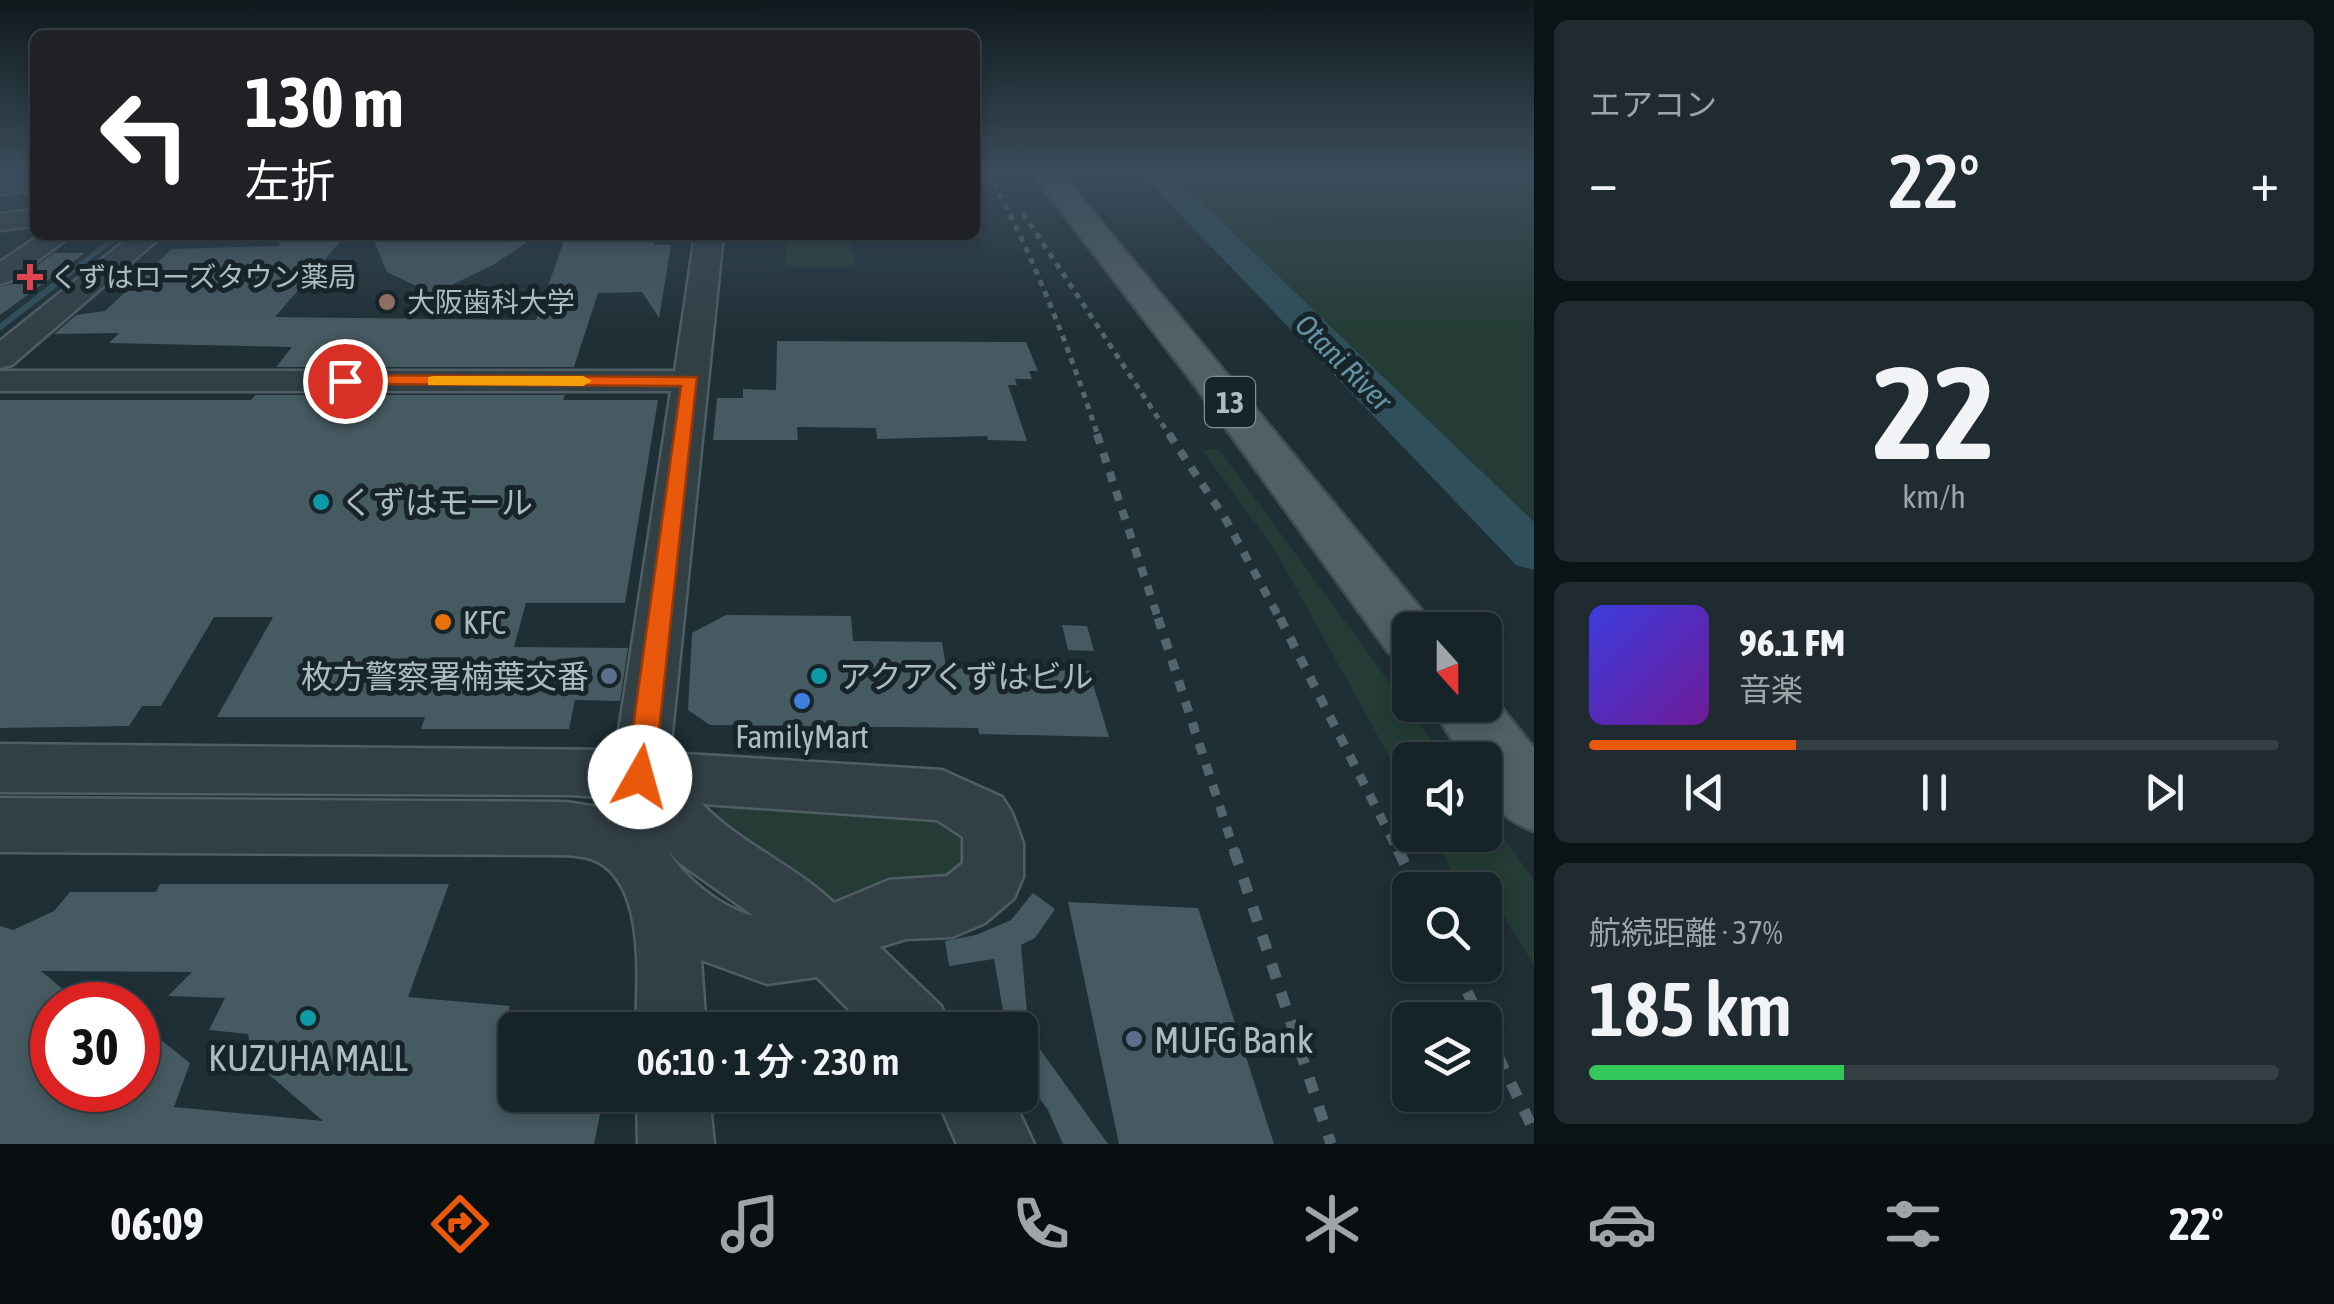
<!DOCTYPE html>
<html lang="ja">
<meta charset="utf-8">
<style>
:root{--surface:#162328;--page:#1f2b30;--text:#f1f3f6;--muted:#9ea4a8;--line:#354045;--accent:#ea580c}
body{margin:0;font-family:"Asap Condensed","Noto Sans JP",sans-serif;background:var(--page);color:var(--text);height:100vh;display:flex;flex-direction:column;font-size:38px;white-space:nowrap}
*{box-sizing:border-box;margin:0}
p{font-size:32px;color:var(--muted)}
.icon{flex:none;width:55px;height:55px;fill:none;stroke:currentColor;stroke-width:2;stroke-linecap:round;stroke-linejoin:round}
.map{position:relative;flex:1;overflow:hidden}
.panel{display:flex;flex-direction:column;gap:20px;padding:20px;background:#0c1316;width:800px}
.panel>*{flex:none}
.banner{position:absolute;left:30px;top:30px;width:950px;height:210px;border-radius:15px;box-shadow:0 5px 15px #0003,0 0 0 2px var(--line);background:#202124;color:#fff;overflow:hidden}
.needle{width:65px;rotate:159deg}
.controls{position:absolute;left:1392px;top:612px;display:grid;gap:20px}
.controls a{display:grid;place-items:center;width:110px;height:110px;border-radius:15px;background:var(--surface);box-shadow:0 5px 15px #0003,0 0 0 2px var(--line);font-size:50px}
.speed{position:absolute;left:30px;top:982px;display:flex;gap:20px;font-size:50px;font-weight:700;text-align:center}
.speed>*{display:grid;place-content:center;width:130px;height:130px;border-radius:50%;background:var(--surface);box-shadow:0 5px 15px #0003,0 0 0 2px var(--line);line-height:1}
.speed .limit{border:15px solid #d22;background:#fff;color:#111}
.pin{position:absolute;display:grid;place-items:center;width:85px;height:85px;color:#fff;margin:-42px;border:5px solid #fff;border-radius:50%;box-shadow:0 2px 10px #0007}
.me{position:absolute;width:110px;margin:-55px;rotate:7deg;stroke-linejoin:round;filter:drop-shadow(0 0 8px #0008)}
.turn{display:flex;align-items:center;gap:35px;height:210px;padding:0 50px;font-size:45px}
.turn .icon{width:130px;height:130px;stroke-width:2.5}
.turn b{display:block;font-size:70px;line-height:85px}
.big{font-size:75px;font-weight:600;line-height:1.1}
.panel .card{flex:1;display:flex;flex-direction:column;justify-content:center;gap:15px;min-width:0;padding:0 35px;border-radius:15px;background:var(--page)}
.panel .dial{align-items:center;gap:0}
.dial b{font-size:130px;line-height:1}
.song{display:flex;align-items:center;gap:30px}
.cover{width:120px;height:120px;border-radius:15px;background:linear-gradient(135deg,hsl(240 70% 55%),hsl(280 70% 35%))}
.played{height:10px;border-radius:5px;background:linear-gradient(90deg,var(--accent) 30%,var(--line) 30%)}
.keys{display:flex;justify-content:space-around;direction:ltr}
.heat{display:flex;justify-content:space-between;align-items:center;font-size:55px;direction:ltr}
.charge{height:15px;border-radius:8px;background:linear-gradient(90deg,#34c759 37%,var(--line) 0)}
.trip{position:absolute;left:498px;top:1012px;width:540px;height:100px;border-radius:15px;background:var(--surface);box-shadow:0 5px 15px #0003,0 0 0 2px var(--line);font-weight:600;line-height:100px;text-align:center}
.dock{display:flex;height:160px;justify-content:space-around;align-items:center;background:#090e10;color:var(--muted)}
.dock .icon{width:70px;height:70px}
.dock .on{color:var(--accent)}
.dock b{font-size:45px;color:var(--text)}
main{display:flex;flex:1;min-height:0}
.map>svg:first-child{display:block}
.green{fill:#243c35}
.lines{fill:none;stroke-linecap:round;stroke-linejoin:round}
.stream-far1{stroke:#2f4f5b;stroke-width:5}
.stream{stroke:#2f4f5b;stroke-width:6}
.river{fill:#2f4f5b;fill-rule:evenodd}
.building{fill:#465a61;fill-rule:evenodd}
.minor-casing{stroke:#4f5e64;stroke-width:5}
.major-casing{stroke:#3e4c52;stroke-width:5}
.minor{fill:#324046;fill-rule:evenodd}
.major{fill:#4f6066;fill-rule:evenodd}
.rail-far3{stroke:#53666d;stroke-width:5;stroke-dasharray:6 6;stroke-linecap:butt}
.rail-far2{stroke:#53666d;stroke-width:8;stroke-dasharray:10 10;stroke-linecap:butt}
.rail-far1{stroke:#53666d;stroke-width:9;stroke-dasharray:11 11;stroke-linecap:butt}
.rail{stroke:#53666d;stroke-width:11;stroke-dasharray:15 15;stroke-linecap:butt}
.route{fill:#ea580c;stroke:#983908;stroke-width:2.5}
.slow{fill:#f59e0b}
.health-dot{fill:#e0444e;stroke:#17252a;stroke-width:4}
.education-dot{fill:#8d6e63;stroke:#17252a;stroke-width:4}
.culture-dot{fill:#0f9aa8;stroke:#17252a;stroke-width:4}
.food-dot{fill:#e8710a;stroke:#17252a;stroke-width:4}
.service-dot{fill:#5c6f8a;stroke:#17252a;stroke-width:4}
.shop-dot{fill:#3f7fe0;stroke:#17252a;stroke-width:4}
.labels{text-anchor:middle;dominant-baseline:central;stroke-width:10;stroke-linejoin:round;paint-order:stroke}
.far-poi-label{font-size:28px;fill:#abbcc3;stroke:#17252a;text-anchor:start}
.far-water-label{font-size:30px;font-style:italic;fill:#6392a4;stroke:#17252a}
.shield{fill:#17252a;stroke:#7f8f95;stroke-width:2.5}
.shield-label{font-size:30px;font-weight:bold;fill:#abbcc3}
.poi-label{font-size:32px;fill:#abbcc3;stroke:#17252a;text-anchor:start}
.near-poi-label{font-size:38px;fill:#abbcc3;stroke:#17252a;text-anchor:start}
</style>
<main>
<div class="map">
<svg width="1534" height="1144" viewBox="0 0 1534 1144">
<rect width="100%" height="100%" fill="#1e2f35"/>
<g class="green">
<path d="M1171,172H1534V528Z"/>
<path d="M785,235H850L855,267H786Z"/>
<path d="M1219,449L1446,760H1410V794L1276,552L1202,450Z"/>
<path d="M722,807L948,819L970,831L964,884C918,884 871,880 830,903L711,818Z"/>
<path d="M1485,813L1534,880V966L1486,886L1455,877L1432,835H1485Z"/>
</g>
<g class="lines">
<path class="stream-far1" d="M49,289L119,235"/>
<path class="stream" d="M0,327L52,287"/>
<path class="river" d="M1140,172H1170L1534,522V570L1516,565Z"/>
</g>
<g class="building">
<path d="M403,235H538L493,265L433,294L387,272L372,236Z"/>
<path d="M566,235H655L653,245H671L659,318L642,292L598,293L574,367H276L292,347L109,343L119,333L54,334L76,315L105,311L172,249L278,246L282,241L340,242L275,317L536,320Z"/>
<path d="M54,253H85L0,315V287L12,284Z"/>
<path d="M777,341L1026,342L1038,371H1029L1032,379H1015L1017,385H1008L1027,441L988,440L987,436L877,439L876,428L797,427L798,440H713L717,398H743V389L776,390Z"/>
<path d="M255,395H565L563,400H658L625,603H526L514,647L628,648L620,701L575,700L569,729H421L425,717H217L273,617H214L161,706H142L129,726L0,728V400H251Z"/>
<path d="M726,615L851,616L853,641L942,642L946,668L1089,671L1109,737L979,734L978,728L710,725L688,710L692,633Z"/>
<path d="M1062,625L1087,626L1094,651L1068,650Z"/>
<path d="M160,884H449L408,997L510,1006L499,1046L515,1048V1095H604L594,1144H0V926L13,930L54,911L70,892H156ZM41,971L192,972L168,996L225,998L209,1030L248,1034L253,1061L323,1121L174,1107L190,1063L161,1040L138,1059V1090H52V1005H82Z"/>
<path d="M1033,893L1055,909L1035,938L1021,945L1029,1034L1108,1144H1063L1048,1110L1020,1072V1030H959L1003,1010L994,959L949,966L945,941L976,935L1011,920Z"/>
<path d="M1068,902L1198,908L1274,1144H1119Z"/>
</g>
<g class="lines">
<defs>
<g id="minor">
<path d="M35,176V190L0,194V180Z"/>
<path d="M35,210V226L0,230V214Z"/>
<path d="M40,235H72L10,281L0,284V262Z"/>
<path d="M132,235H163L12,365L0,368V341Z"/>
<path d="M695,235H723L670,753L942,770L1002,797L1012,813L1023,843V877L1014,898L985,923L952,937L906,939L880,947L941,1006L952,1030H869L817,977L767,984L701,960L706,1030H636C637,983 647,885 596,861C583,855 565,855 550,855L0,852V798L566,802L605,808L649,828L624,799L572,795L0,792V744L616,750L671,391H0V371H675ZM702,804L937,820L963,837V863L947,876L889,880L834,903C794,865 741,844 702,804ZM668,850L678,862L754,916C723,909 682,877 668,850Z"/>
<path d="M637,1095H709L714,1144H638Z"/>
<path d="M935,1095H1011L1034,1144H957Z"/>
</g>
<g id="major">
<path d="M1031,172H1060L1431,621L1436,630H1410V660L1389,653L1193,383Z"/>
<path d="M1485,687L1534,748V831C1498,818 1485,798 1485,760H1465L1430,705H1485Z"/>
</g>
</defs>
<use href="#minor" class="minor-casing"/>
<use href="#major" class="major-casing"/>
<use href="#minor" class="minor"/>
<use href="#major" class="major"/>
<g class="rail-far3">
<path d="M988,172C1034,257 1068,345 1098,436"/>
<path d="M1023,213L1170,436"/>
</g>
<g class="rail-far2">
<path d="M1097,434L1159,621"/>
<path d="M1169,434L1226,520L1281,621"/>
</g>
<g class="rail-far1">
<path d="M1158,618L1235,853"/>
<path d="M1280,618L1399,853"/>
</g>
<g class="rail">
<path d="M1234,850L1331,1144"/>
<path d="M1398,850L1418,890"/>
<path d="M1454,965L1481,1020"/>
<path d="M1485,1029L1534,1131"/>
</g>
</g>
<linearGradient id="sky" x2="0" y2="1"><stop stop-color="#101a1d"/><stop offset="0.52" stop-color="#3b4d5c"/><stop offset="1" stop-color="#3b4d5c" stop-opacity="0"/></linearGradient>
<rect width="1534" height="332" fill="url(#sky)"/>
<path class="route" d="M345,375L697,377L654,777L650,786L640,790L630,786L626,777L681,386L339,384V377Z"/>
<path class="slow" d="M434,376H583L592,381L583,386L428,385V377Z"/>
<path class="health-dot" d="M25 262h10v10h10v10h-10v10h-10v-10h-10v-10h10z"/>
<circle class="education-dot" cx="387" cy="302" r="10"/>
<g class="culture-dot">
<circle cx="321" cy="502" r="10"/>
<circle cx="819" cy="676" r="10"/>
<circle cx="308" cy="1018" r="10"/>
</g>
<circle class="food-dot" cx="443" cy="622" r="10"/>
<g class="service-dot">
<circle cx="609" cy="676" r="10"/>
<circle cx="1134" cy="1039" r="10"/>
</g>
<circle class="shop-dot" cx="802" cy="701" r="10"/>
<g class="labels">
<g class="far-poi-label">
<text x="50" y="277">くずはローズタウン薬局</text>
<text x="407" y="302">大阪歯科大学</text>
</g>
<g class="far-water-label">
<text transform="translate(1344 362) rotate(45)">Otani River</text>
</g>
<rect class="shield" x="1205" y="377" width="50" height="50" rx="8"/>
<g class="shield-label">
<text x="1230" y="402">13</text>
</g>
<g class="poi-label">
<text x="341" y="502">くずはモール</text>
<text x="463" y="622">KFC</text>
<text x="589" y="676" text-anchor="end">枚方警察署楠葉交番</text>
<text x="839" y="676">アクアくずはビル</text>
<text x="802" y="736" text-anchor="middle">FamilyMart</text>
</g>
<g class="near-poi-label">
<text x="1154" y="1039">MUFG Bank</text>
<text x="308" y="1057" text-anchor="middle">KUZUHA MALL</text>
</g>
</g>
</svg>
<div class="controls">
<a><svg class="needle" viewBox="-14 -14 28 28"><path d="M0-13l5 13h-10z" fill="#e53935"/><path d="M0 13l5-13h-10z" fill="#9ea4a8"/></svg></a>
<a><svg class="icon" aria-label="sound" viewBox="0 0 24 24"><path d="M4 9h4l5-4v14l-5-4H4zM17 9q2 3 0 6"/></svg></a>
<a><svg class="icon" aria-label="search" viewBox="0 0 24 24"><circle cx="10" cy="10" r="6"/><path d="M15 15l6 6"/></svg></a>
<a><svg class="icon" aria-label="layers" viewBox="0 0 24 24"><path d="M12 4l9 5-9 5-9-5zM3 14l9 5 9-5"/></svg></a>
</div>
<div class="speed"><div class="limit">30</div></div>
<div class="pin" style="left:345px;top:381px;background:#d93025"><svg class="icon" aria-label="arrive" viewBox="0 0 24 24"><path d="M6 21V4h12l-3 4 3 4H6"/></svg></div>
<svg class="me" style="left:640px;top:777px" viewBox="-20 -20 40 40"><circle r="19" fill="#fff"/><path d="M0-13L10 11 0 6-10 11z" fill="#ea580c"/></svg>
<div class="trip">06:10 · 1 分 · 230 m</div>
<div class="banner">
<div class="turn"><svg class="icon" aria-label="left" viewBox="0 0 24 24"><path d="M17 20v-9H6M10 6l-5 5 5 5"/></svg><div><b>130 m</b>左折</div></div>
</div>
</div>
<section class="panel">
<div class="card"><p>エアコン</p>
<div class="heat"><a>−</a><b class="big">22°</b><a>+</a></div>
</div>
<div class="card dial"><b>22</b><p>km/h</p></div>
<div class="card">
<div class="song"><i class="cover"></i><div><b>96.1 FM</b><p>音楽</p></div></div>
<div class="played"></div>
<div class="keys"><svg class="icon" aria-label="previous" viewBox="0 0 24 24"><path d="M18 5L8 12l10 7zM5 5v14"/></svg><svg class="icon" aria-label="pause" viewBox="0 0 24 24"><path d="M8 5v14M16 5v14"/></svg><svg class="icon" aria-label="next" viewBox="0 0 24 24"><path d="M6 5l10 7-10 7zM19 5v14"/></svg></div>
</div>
<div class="card"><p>航続距離 · 37%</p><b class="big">185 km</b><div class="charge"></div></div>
</section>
</main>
<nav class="dock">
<b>06:09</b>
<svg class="icon on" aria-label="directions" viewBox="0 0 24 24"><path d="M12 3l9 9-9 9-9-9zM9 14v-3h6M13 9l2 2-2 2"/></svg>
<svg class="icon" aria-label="music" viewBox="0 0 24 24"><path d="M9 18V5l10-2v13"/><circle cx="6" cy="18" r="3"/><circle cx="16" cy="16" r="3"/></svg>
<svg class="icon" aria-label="phone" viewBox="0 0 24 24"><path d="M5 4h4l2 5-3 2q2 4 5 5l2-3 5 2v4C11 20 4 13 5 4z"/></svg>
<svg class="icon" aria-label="climate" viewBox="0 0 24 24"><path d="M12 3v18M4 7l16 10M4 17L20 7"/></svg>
<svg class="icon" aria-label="car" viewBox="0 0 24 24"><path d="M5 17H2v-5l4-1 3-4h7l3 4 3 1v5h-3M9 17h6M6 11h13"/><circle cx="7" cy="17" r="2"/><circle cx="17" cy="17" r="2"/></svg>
<svg class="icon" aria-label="filters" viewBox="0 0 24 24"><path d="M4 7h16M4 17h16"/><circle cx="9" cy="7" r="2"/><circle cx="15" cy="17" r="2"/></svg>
<b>22°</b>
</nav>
